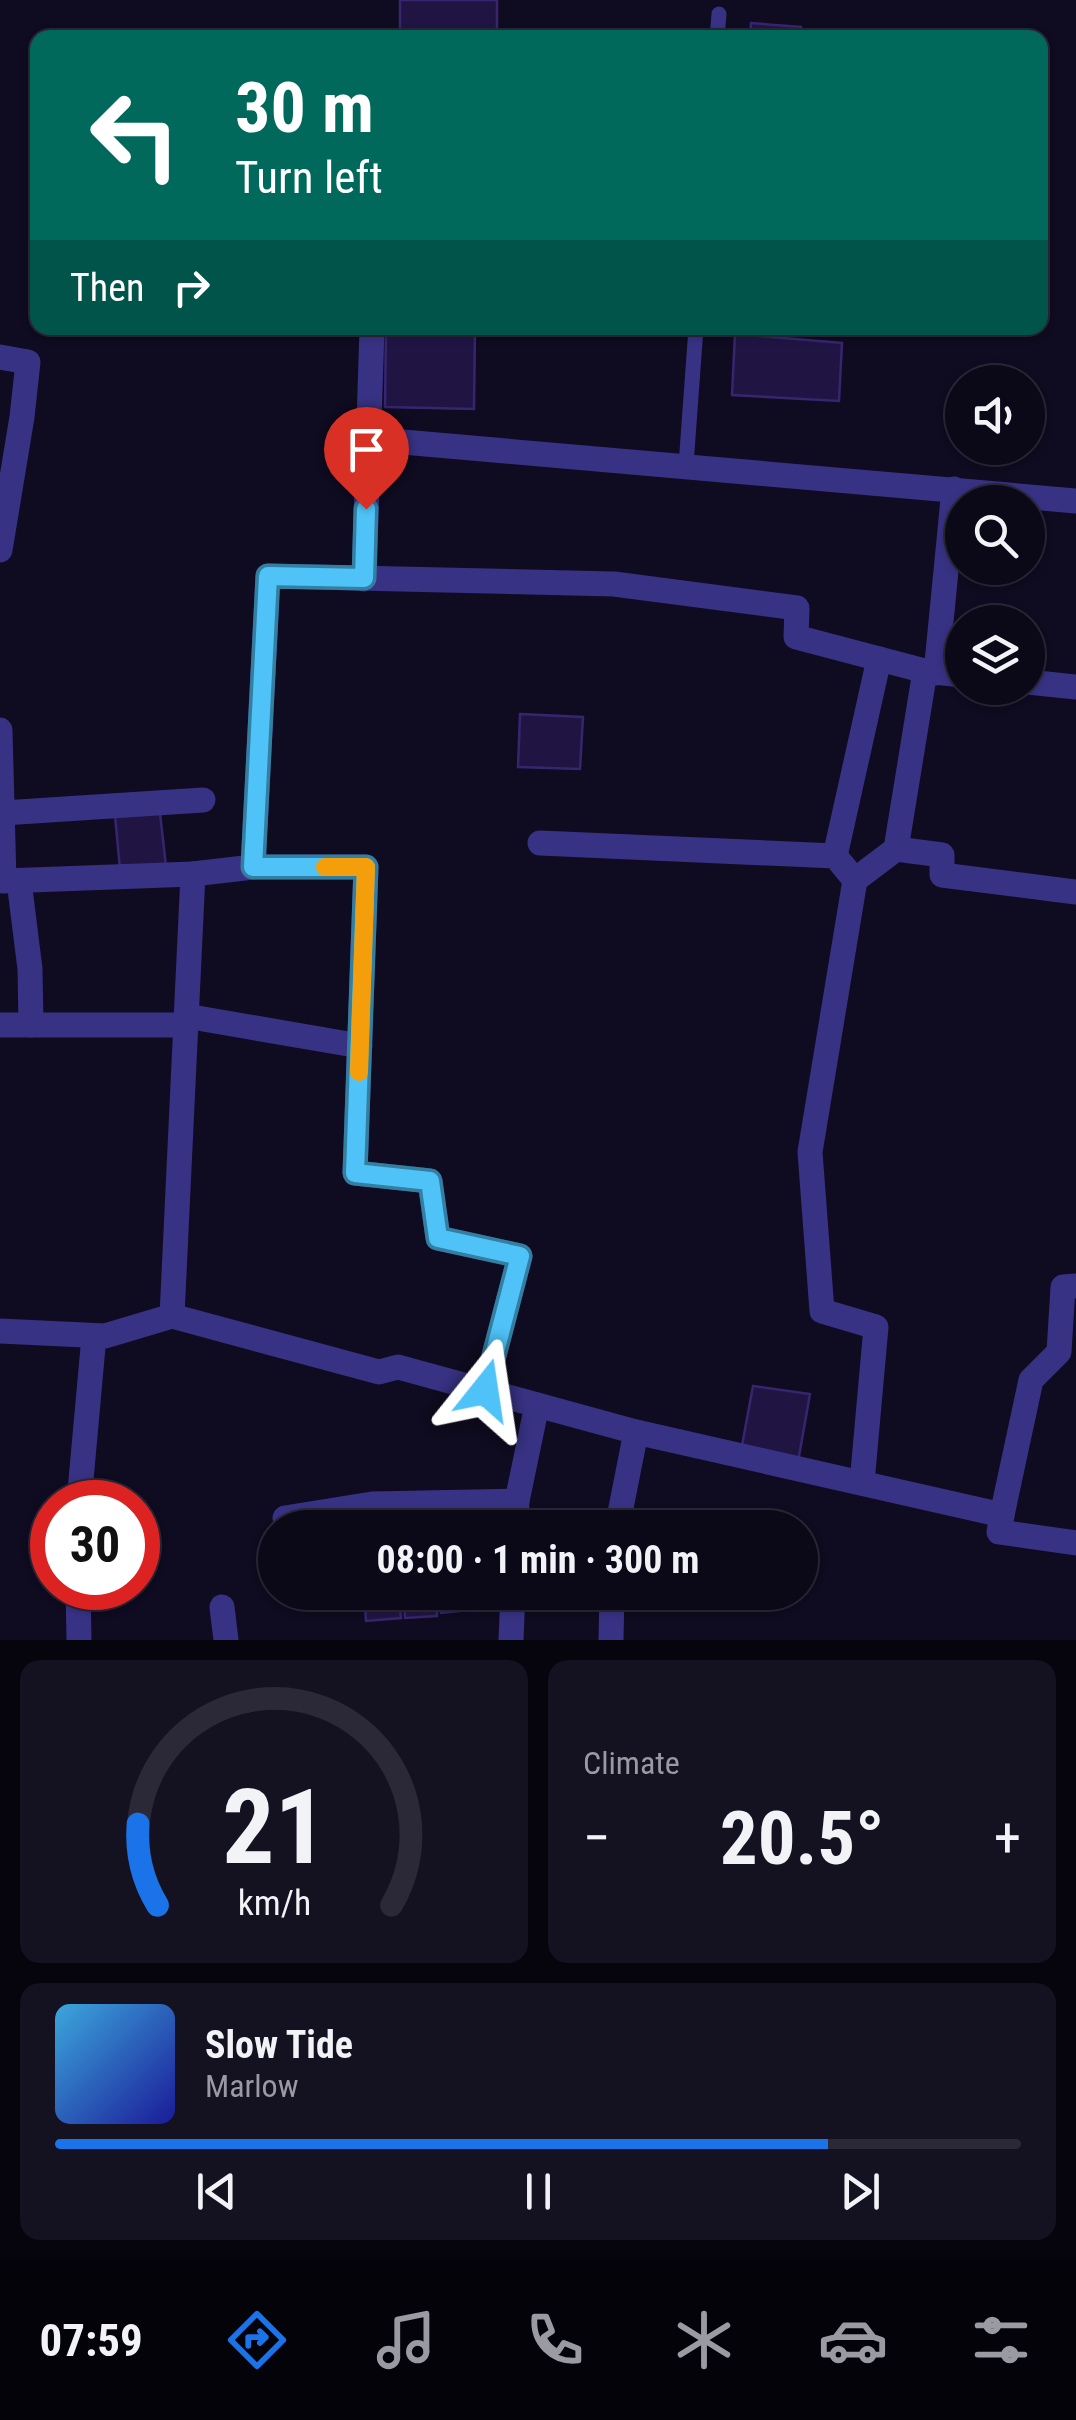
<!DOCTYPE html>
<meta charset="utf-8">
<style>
:root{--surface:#0b0818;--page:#141121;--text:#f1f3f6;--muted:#9a9aa2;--line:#2b2937;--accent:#1a73e8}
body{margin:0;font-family:"Roboto Condensed",sans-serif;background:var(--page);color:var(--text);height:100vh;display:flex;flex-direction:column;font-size:38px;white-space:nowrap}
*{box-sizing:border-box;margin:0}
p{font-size:32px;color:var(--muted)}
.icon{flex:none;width:55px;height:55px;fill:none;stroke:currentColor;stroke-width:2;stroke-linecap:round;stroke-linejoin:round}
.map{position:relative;height:1640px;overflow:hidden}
.panel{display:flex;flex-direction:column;gap:20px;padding:20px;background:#06040d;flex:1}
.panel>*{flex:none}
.banner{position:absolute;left:30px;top:30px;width:1018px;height:305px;border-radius:20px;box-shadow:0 2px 8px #0004,0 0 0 2px var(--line);background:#00695c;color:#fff;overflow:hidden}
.tools{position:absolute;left:945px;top:365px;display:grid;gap:20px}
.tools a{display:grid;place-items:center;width:100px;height:100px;border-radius:50%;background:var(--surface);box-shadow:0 2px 8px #0004,0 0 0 2px var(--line);font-size:50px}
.speed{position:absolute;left:30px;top:1480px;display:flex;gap:20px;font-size:50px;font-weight:700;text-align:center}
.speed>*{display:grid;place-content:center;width:130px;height:130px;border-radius:50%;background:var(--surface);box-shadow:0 2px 8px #0004,0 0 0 2px var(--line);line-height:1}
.speed .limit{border:15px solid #d22;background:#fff;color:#111}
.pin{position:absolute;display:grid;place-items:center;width:85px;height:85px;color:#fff;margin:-102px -42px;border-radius:50% 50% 50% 0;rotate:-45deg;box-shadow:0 0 10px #0007}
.pin .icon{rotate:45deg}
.me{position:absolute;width:110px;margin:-55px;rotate:15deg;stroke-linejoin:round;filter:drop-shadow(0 0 8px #0008)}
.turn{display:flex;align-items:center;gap:35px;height:210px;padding:0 40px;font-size:45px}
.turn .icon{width:130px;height:130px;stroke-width:2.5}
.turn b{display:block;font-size:70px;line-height:85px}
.then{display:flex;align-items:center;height:95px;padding:0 40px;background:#0003;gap:20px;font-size:38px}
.big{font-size:75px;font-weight:700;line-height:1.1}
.panel .tile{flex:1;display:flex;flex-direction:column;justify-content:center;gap:15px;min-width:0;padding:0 35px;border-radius:20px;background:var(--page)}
.panel .dial{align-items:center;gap:0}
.dial svg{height:260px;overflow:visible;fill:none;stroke:var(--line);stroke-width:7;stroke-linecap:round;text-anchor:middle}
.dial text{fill:var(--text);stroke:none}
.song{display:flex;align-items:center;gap:30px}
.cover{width:120px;height:120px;border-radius:15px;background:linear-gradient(135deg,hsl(200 70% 55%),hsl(240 70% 35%))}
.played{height:10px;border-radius:5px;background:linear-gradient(90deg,var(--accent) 80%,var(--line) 80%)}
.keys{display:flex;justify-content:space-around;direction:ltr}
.heat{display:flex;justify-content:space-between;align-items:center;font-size:55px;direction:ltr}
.panel .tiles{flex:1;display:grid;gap:20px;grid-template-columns:1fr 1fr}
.tile:last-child{grid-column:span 2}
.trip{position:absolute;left:258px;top:1510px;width:560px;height:100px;border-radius:50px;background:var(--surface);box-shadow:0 2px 8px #0004,0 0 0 2px var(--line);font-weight:700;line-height:100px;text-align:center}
.menu{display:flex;height:160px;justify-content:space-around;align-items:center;background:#04030a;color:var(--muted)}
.menu .icon{width:70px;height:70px}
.menu .current{color:var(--accent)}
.menu b{font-size:45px;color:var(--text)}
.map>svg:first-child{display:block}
.building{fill:#201542;stroke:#372570;stroke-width:2.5}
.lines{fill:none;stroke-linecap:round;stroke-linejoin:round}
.lane{stroke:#373283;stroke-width:15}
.street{stroke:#373283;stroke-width:25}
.route-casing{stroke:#337fa1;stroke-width:25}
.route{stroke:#4fc3f7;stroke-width:18}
.slow{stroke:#f59e0b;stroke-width:18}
</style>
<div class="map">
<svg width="1076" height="1640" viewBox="0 0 1076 1640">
<rect width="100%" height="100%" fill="#0f0b20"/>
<g class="building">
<rect x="400" y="0" width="97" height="38"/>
<path d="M751,23L801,27L800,38H750Z"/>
<path d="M386,328H475L474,409L385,407Z"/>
<path d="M735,334L842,343L839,401L732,395Z"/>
<path d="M520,714L583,717L580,769L518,767Z"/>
<path d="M160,813L166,866L120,869L115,816Z"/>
<path d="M753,1386L810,1394L798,1462L741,1451Z"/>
<path d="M404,1513L434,1514V1528H404Z"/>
<path d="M500,1516L501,1528H440L441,1517Z"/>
<path d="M397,1517V1528H368V1519Z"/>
<path d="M364,1592H398L401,1618L366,1621Z"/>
<path d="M403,1592H436L437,1616L405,1618Z"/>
<path d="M440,1592H470L471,1610L441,1613Z"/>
<path d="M475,1592H507V1609L477,1611Z"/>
</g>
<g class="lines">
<g class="lane">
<path d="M717,38L719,14"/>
<path d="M686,465L696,328"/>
</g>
<g class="street">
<path d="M0,357L28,362L22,417L0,550"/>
<path d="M369,439L1076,501"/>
<path d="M364,579L372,328"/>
<path d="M936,673L954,489"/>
<path d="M1028,682L1076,687"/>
<path d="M0,730L4,881L193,874"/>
<path d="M3,813L203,800"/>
<path d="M540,843L835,856L855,880"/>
<path d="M896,849L942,855V875L1076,892"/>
<path d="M835,856L879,659"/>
<path d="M253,867H366L355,1173L430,1181L438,1238L520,1256L485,1390"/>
<path d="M19,881L30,969L31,1025"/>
<path d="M186,1016L360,1046"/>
<path d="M0,1025H186"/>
<path d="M172,1316L193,874L253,867L268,576L614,584L797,608L796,637L925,671L962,675"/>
<path d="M0,1331L105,1336L172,1316L379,1372L398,1367L636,1432L1002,1515L999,1532L1076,1543"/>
<path d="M862,1483L876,1327L822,1311L810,1152L855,880L896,849L925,671"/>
<path d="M79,1502L94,1336"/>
<path d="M1002,1515L1031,1380L1059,1352L1063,1287L1076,1286"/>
<path d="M285,1518L372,1504L517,1501"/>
<path d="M516,1528L517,1501L537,1405"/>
<path d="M617,1528L636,1432"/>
<path d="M78,1588L79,1640"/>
<path d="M222,1607L226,1640"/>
<path d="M511,1640L513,1592"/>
<path d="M611,1640L612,1592"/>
</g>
</g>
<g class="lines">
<defs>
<path id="route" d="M366,509L364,578L268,576L253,867H366L355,1173L430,1181L438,1238L520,1256L485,1390"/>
</defs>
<use href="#route" class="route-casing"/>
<use href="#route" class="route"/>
<path class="slow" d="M325,867H366L359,1072"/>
</g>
</svg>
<div class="tools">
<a><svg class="icon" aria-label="sound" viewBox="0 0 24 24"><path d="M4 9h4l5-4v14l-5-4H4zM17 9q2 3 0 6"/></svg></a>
<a><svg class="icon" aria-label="search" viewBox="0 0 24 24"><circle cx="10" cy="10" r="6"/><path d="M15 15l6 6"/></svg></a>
<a><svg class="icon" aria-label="layers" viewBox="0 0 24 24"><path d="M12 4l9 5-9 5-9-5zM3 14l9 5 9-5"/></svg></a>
</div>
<div class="speed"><div class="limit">30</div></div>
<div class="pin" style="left:366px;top:509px;background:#d93025"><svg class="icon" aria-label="arrive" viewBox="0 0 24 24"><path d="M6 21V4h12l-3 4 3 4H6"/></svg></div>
<svg class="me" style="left:485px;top:1390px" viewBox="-20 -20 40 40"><path d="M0-17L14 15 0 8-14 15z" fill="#4fc3f7" stroke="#fff" stroke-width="4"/></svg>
<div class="trip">08:00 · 1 min · 300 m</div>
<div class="banner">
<div class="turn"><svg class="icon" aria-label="left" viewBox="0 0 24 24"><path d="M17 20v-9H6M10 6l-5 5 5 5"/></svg><div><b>30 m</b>Turn left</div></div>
<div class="then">Then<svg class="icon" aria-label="right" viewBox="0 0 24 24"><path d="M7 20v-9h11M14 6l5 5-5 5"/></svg></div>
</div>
</div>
<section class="panel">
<div class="tiles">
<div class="tile dial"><svg viewBox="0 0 100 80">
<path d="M14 69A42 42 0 1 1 86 69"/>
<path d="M14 69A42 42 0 0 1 8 44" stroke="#1a73e8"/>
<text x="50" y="56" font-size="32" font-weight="700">21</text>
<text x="50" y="72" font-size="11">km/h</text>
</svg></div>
<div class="tile"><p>Climate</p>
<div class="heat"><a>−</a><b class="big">20.5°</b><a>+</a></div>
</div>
<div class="tile">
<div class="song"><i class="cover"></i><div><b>Slow Tide</b><p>Marlow</p></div></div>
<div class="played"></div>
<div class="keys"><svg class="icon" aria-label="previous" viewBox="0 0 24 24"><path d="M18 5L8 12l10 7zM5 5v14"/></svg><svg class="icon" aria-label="pause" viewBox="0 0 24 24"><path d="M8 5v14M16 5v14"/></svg><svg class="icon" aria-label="next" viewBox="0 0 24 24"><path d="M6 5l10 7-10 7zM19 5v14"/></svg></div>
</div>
</div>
</section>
<nav class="menu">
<b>07:59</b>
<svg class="icon current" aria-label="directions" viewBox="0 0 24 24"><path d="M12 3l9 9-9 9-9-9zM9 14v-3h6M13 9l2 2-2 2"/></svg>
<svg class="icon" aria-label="music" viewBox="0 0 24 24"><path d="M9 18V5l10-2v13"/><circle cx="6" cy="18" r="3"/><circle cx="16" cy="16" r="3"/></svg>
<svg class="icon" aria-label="phone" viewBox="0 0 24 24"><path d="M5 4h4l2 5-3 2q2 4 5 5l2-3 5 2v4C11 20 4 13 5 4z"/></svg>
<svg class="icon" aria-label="climate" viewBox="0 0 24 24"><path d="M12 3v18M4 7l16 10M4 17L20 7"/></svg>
<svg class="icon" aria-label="car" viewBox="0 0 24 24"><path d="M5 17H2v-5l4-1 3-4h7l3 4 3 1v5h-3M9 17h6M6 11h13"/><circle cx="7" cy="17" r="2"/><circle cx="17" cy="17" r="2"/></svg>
<svg class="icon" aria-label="filters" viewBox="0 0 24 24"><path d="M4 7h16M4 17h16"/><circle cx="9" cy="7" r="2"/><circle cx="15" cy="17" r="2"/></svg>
</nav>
